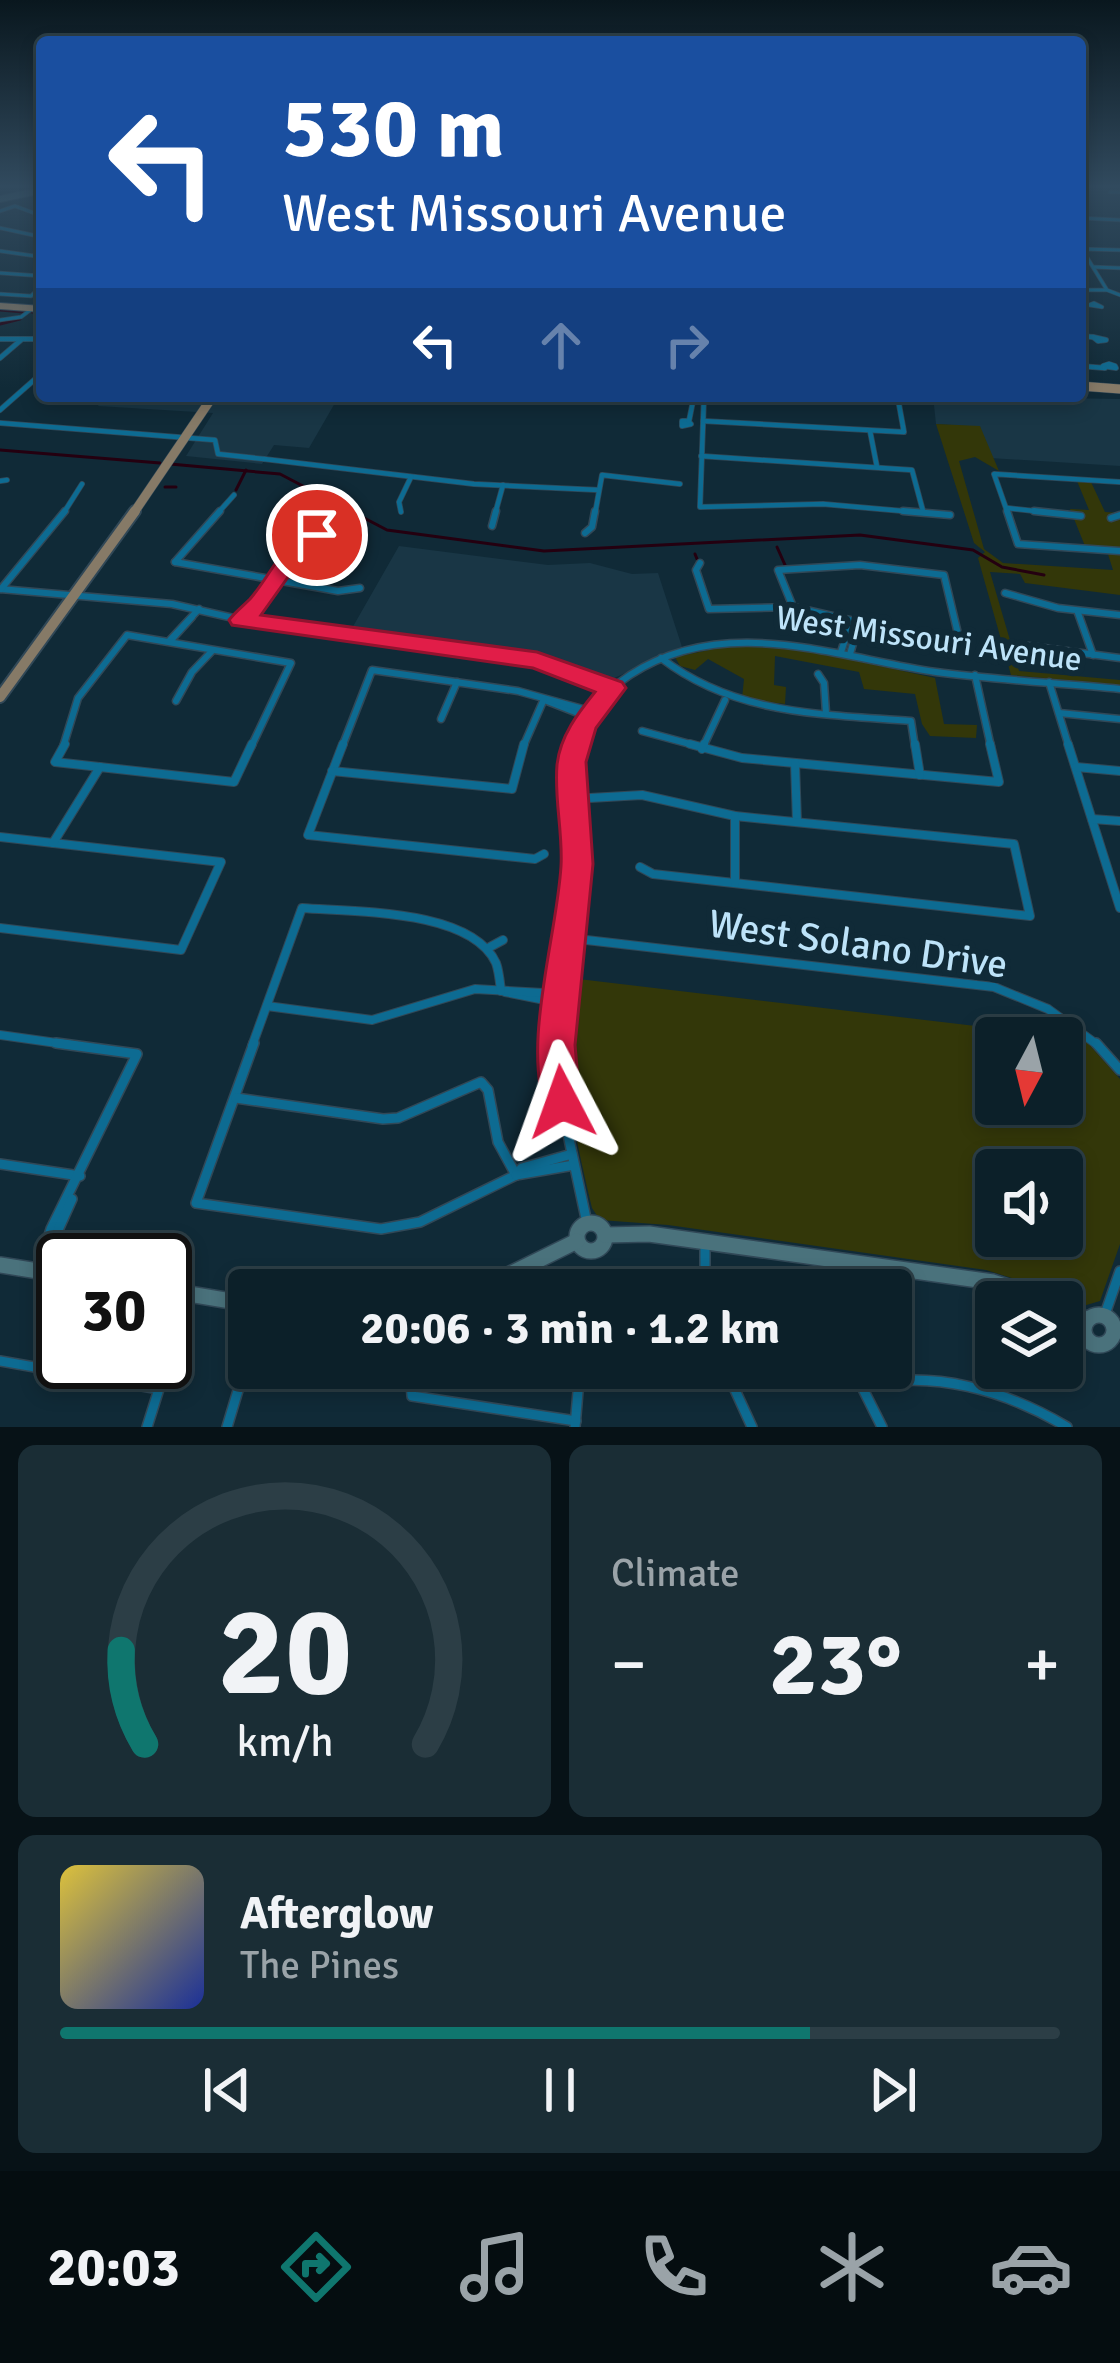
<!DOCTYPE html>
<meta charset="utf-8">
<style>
:root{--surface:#0c2029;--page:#1a2d35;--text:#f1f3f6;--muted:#9aa3a8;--line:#2c3e46;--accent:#0f766e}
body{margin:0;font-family:Signika,sans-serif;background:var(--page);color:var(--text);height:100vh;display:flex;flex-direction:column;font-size:45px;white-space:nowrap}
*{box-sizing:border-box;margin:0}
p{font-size:39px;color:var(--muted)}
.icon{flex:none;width:66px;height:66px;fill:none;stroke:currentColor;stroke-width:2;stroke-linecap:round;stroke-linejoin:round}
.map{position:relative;height:1427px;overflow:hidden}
.drawer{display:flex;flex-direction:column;gap:18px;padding:18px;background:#071217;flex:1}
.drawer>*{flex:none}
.hud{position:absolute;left:36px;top:36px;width:1050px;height:366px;border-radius:12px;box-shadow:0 6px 18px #0003,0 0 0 3px var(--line);background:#1a4fa0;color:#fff;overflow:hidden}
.needle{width:78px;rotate:187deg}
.tools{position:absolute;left:975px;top:1017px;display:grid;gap:24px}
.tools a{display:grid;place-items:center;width:108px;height:108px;border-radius:12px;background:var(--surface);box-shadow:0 6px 18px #0003,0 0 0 3px var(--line);font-size:60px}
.speed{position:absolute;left:36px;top:1233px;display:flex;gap:24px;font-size:60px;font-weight:700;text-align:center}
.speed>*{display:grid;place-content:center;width:156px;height:156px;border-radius:50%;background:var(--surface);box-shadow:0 6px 18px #0003,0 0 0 3px var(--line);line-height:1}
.speed .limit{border:6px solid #111;border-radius:18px;background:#fff;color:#111}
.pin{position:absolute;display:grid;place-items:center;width:102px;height:102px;color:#fff;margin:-51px;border:6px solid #fff;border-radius:50%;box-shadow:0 3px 12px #0007}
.me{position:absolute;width:132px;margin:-66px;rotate:356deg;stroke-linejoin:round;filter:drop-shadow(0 0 9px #0008)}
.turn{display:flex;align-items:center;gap:42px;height:252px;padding:0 48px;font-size:54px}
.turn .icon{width:156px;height:156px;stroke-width:2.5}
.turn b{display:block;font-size:84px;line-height:102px}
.lanes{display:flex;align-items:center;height:114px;padding:0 48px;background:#0003;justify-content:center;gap:60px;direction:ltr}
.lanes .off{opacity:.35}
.big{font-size:90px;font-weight:700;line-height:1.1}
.drawer .widget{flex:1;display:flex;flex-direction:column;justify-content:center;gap:18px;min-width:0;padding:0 42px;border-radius:18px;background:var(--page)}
.drawer .dial{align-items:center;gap:0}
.dial svg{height:312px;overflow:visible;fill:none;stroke:var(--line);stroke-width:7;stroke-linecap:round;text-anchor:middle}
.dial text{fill:var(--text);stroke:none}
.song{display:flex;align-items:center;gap:36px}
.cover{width:144px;height:144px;border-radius:18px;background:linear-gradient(135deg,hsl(50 70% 55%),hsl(230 70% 35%))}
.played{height:12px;border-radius:6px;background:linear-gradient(90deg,var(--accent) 75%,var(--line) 75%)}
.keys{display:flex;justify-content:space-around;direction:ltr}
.heat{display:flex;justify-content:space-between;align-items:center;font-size:66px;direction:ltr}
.drawer .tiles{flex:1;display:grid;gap:18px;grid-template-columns:1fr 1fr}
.widget:last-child{grid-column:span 2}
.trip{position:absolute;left:228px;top:1269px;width:684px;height:120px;border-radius:12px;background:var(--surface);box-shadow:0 6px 18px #0003,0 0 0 3px var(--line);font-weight:700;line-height:120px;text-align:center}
.tabs{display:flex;height:192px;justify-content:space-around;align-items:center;background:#050d10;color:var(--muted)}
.tabs .icon{width:84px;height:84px}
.tabs .selected{color:var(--accent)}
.tabs b{font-size:54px;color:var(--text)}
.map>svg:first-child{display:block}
.built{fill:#193645}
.green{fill:#333709;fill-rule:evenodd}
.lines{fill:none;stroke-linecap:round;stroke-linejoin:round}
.stream{stroke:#240010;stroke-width:3}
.canal{stroke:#240010;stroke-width:3}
.street-far4-casing{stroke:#314857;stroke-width:4.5}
.street-far3-casing{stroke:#314857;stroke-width:6}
.street-far2-casing{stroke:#314857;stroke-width:9}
.street-far1-casing{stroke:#314857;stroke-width:10}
.street-casing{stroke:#314857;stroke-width:12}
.secondary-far1-casing{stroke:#314857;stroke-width:8}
.secondary-casing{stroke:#314857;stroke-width:18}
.primary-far2-casing{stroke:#314857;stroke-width:8}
.primary-far1-casing{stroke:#314857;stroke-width:10}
.primary-casing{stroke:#314857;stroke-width:14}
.street-far4{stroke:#0d6b92;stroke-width:3}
.street-far3{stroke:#0d6b92;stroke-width:4.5}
.street-far2{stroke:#0d6b92;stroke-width:6}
.street-far1{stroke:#0d6b92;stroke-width:8}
.street{stroke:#0d6b92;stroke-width:9}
.secondary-far1{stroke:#4a727c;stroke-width:6}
.secondary{stroke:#4a727c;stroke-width:15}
.primary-far2{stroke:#867a67;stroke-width:6}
.primary-far1{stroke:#867a67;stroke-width:9}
.primary{stroke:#867a67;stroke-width:10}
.route{fill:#e11d48;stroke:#92132f;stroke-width:3}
.labels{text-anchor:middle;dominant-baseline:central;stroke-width:12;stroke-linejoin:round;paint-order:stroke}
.street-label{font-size:33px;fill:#bde3f9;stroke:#102a37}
.near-street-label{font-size:39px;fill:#bde3f9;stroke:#102a37}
</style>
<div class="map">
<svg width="1120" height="1427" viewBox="0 0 1120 1427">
<rect width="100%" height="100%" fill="#102a37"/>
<g class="built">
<path d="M103,396H339L309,448L274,445L262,464L186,456L213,413L98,406Z"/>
<path d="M933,396L1120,399V466L990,458L980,427L936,424Z"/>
<path d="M399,546L548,565L590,563L632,574L658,573L682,647L608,681L528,655L351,630Z"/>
</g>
<g class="green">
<path d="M936,424L980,426L999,471L975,457L959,461L984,549L1003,563L1113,570L1106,548L1085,546L1070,509L1089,510L1077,481L1091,482L1105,512L1120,513V595L1025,583L1020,574L990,572L1019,671L1120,680V685L1011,675L978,558L985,552L974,543Z"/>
<path d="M733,645L793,647L935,678L944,724L977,725L976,738L930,736L922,724L915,694L864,689L859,672L775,656L774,685L786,687L785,704L742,699L744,679L708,659L695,670L680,666L675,657Z"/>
<path d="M570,978L1001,1029L1024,1038H996V1104H1062V1047L1078,1032L1120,1079V1244L1100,1301L1083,1306L1047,1289L986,1270L668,1225L600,1220L592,1208C572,1122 559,1068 570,978ZM996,1170H1062V1236H996Z"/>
</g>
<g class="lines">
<g class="stream">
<path d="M0,310L23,312"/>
<path d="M32,312L42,313"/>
<path d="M0,450L160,463"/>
<path d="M170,464L280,474L387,530L544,551L860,535L973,550L1002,567L1044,575"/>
<path d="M165,487H176"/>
<path d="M236,490L246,470"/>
<path d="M323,530L352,512"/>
<path d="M777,547L785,565"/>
<path d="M695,554L697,559"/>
</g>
<path class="canal" d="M0,324L20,319"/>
<defs>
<g id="street-far4">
<path d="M1110,192H1120"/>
<path d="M0,211L15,206L42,216"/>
<path d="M1080,218L1120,220"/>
<path d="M0,228L42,237"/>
<path d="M1080,246L1107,290L1120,295"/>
<path d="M1082,249L1120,250"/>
<path d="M0,251L42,257"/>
<path d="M1094,267L1120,268"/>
<path d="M0,273L42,276"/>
<path d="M1080,290H1106"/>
<path d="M0,294L31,296L42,286"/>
<path d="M1094,303L1102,307L1089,305Z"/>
<path d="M1080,311L1085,314L1080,315"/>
<path d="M0,320L21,317L33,308"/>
</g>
<g id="street-far3">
<path d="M1080,336L1093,337"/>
<path d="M1093,337L1106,340L1098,341Z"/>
<path d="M0,339H42"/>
<path d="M0,358L21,340"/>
<path d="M1109,364L1115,366L1116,368L1103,366Z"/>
<path d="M1080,366L1105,368"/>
<path d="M704,396L700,507L823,504L937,514"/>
<path d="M845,396L927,401"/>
<path d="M0,410L42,373"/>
<path d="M682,421H688L691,424L682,426Z"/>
<path d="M689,421L694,396"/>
<path d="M703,421L904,432L898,399"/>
<path d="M0,423L215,440L218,454L264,459"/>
<path d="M870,431L877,467"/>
<path d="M701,456L912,470L923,511"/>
<path d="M264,459L474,484L599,490"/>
<path d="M0,481L7,480"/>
<path d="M1007,508L1062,514"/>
<path d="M401,512L399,502L411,477"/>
<path d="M63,514L82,484"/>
<path d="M217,514L234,495"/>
<path d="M495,514L503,485"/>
<path d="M595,514L602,475L680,484"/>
<path d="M1008,514L994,474L1120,482"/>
</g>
<g id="street-far2">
<path d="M903,511L950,515"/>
<path d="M1007,511L1018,544L1120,551"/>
<path d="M1034,511L1081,516"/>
<path d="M1111,518L1120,515"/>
<path d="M492,526L496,511"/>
<path d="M585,533L592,527L595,511"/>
<path d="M175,562L338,591L360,588"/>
<path d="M175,562L220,511"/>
<path d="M700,563L696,570L709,609L793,607"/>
<path d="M860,565L944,575L959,638L906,633L793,607L778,570Z"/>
<path d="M0,589L172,604L264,625L523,658L569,668L613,688"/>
<path d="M1,589L65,511"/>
<path d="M1005,593L1058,608L1120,615"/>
<path d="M1078,613L1093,655"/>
<path d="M241,620L293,554L317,535"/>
<path d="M241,620L270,584"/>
<path d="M173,638L192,617"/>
<path d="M170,640L199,609"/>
<path d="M1021,645L1120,658"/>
<path d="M841,652L851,621"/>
<path d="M850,654L859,623"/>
<path d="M661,658C735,715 821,714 911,721L915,747"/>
<path d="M818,674L824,683L826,713"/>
<path d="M975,675L991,747"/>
<path d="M1049,682L1069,747"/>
<path d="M176,701L192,672L212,651"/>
<path d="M547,701L588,717"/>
<path d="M1059,713L1120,719"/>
<path d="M441,719L457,682"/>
<path d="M642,731L701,747"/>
<path d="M63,747L78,698L127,635L291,663L251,747"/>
<path d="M342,747L372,670L518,691L590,711"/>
<path d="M523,747L544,699"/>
<path d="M575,747C584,717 604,692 630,675C726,613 834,657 936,672C997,680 1059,683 1120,689"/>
<path d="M703,747L725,700"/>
</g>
<g id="street-far1">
<path d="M65,744L55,762L234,782L252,744"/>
<path d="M343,744L308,835L535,859L544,854"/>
<path d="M690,744L742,758L999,782L990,744"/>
<path d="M915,744L920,775"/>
<path d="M1068,744L1120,908"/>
<path d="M702,749L704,744"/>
<path d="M795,763L797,822"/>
<path d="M1076,767L1120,771"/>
<path d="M332,771L512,789L524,744"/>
<path d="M572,799L642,795L735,816L1014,844L1030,916L653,874L640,867"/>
<path d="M735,816V883"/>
<path d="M1092,819L1120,821"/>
<path d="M0,837L221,862L181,950L0,928"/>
<path d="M53,843L100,767"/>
<path d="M569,938L994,987L1048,1009L1099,1046"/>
<path d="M490,947L503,940"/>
<path d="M505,992L560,1003"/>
<path d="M267,1006L372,1020L475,989L561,994"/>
<path d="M0,1035L78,1046"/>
<path d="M252,1046L302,908C353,912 471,909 496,963C499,971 500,983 501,991"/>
<path d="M557,1046L577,872L571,787L576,744"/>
</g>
<g id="street">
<path d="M254,1043L196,1203L381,1229L420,1222L516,1175L574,1165"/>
<path d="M557,1043L561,1102L587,1223"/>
<path d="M1096,1043L1120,1070"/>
<path d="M236,1098L383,1119L398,1118L481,1082L488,1090L498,1142L516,1175"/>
<path d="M0,1164L80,1176"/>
<path d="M516,1175L522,1168L572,1154"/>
<path d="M705,1246V1290"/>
<path d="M39,1267L51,1229L137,1054L56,1043"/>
<path d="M41,1268L72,1199"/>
<path d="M1104,1317L1120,1271"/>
<path d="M0,1361L159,1389L147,1427"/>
<path d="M410,1368L412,1396L576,1421"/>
<path d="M725,1368L752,1427"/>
<path d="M227,1427L249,1354"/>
<path d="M575,1427L580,1368"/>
<path d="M882,1427L862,1387C931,1368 1007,1391 1067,1427"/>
</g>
<path id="secondary-far1" d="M0,199L33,192"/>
<g id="secondary">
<circle cx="591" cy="1237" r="14"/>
<path d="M605,1235L649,1234L993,1282L1053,1302"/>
<path d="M0,1265L63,1275"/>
<path d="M165,1290L249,1304"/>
<path d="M478,1290L577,1241"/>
<path d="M1062,1307L1085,1319"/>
<circle cx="1099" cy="1330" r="15"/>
</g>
<path id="primary-far2" d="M0,306L42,309"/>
<g id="primary-far1">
<path d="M1080,386L1120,389"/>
<path d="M133,514L213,396"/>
</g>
<path id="primary" d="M0,697L135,511"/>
</defs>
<use href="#street-far4" class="street-far4-casing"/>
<use href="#street-far3" class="street-far3-casing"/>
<use href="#street-far2" class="street-far2-casing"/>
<use href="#street-far1" class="street-far1-casing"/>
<use href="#street" class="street-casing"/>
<use href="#secondary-far1" class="secondary-far1-casing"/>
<use href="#secondary" class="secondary-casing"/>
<use href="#primary-far2" class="primary-far2-casing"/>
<use href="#primary-far1" class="primary-far1-casing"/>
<use href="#primary" class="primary-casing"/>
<use href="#street-far4" class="street-far4"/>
<use href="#street-far3" class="street-far3"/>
<use href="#street-far2" class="street-far2"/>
<use href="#street-far1" class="street-far1"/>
<use href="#street" class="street"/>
<use href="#secondary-far1" class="secondary-far1"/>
<use href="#secondary" class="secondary"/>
<use href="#primary-far2" class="primary-far2"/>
<use href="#primary-far1" class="primary-far1"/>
<use href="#primary" class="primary"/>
</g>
<linearGradient id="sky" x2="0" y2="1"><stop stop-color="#09171e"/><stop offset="0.48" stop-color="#314a5e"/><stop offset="1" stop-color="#314a5e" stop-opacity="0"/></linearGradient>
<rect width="1120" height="388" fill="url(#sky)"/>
<path class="route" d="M317,528L328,535L301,559L261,615L537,652L622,682L626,688L596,728L586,762L593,864L575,1045L580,1102L575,1114L562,1120L548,1114C520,1049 557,937 561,866C563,833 554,798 557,765C560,736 578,713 595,692L533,668L232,625L229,620C235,612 243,606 250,599C272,574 283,539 317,528Z"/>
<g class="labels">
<g class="street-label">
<text transform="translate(929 639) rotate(8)">West Missouri Avenue</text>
</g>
<g class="near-street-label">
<text transform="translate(858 944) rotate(8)">West Solano Drive</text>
</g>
</g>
</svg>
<div class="tools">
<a><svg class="needle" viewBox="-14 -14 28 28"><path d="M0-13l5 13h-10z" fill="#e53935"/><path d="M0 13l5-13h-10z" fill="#9aa3a8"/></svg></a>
<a><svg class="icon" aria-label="sound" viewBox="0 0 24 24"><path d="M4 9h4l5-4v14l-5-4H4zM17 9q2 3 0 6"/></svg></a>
<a><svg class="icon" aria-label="layers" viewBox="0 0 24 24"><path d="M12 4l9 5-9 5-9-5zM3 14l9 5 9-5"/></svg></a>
</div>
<div class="speed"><div class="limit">30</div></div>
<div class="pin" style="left:317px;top:535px;background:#d93025"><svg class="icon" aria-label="arrive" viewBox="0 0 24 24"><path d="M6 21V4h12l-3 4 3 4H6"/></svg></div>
<svg class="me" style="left:562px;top:1102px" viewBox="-20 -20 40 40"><path d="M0-17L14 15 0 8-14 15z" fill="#e11d48" stroke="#fff" stroke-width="4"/></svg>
<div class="trip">20:06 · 3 min · 1.2 km</div>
<div class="hud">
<div class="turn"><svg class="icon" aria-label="left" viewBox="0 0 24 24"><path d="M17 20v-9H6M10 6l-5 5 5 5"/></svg><div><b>530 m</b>West Missouri Avenue</div></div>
<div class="lanes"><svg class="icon" aria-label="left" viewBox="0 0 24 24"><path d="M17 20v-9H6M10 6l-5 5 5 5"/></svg><svg class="icon off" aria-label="ahead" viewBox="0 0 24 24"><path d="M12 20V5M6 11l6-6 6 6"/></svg><svg class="icon off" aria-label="right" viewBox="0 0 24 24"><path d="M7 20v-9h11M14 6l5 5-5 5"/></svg></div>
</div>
</div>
<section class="drawer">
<div class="tiles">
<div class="widget dial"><svg viewBox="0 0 100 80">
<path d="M14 69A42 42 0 1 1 86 69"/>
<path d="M14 69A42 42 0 0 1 8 45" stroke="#0f766e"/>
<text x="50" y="56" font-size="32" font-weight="700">20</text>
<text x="50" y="72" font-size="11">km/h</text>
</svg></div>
<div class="widget"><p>Climate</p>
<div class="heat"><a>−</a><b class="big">23°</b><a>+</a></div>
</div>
<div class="widget">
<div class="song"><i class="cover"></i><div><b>Afterglow</b><p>The Pines</p></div></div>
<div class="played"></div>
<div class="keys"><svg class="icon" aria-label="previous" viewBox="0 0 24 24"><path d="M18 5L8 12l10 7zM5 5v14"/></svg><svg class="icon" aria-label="pause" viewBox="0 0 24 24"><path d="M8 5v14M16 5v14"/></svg><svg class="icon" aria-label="next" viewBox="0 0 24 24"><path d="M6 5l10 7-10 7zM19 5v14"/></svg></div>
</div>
</div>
</section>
<nav class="tabs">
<b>20:03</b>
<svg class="icon selected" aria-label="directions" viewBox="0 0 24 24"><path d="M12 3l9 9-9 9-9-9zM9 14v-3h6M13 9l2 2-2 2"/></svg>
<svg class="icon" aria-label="music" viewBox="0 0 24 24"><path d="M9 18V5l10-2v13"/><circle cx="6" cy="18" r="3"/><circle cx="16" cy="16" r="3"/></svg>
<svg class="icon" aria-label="phone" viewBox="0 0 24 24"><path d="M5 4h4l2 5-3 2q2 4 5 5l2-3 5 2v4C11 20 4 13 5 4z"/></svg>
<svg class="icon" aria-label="climate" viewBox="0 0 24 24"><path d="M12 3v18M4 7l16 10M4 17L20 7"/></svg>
<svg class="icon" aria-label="car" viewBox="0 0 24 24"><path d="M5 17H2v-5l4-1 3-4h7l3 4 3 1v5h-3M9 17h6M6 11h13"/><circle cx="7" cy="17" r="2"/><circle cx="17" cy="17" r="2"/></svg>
</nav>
